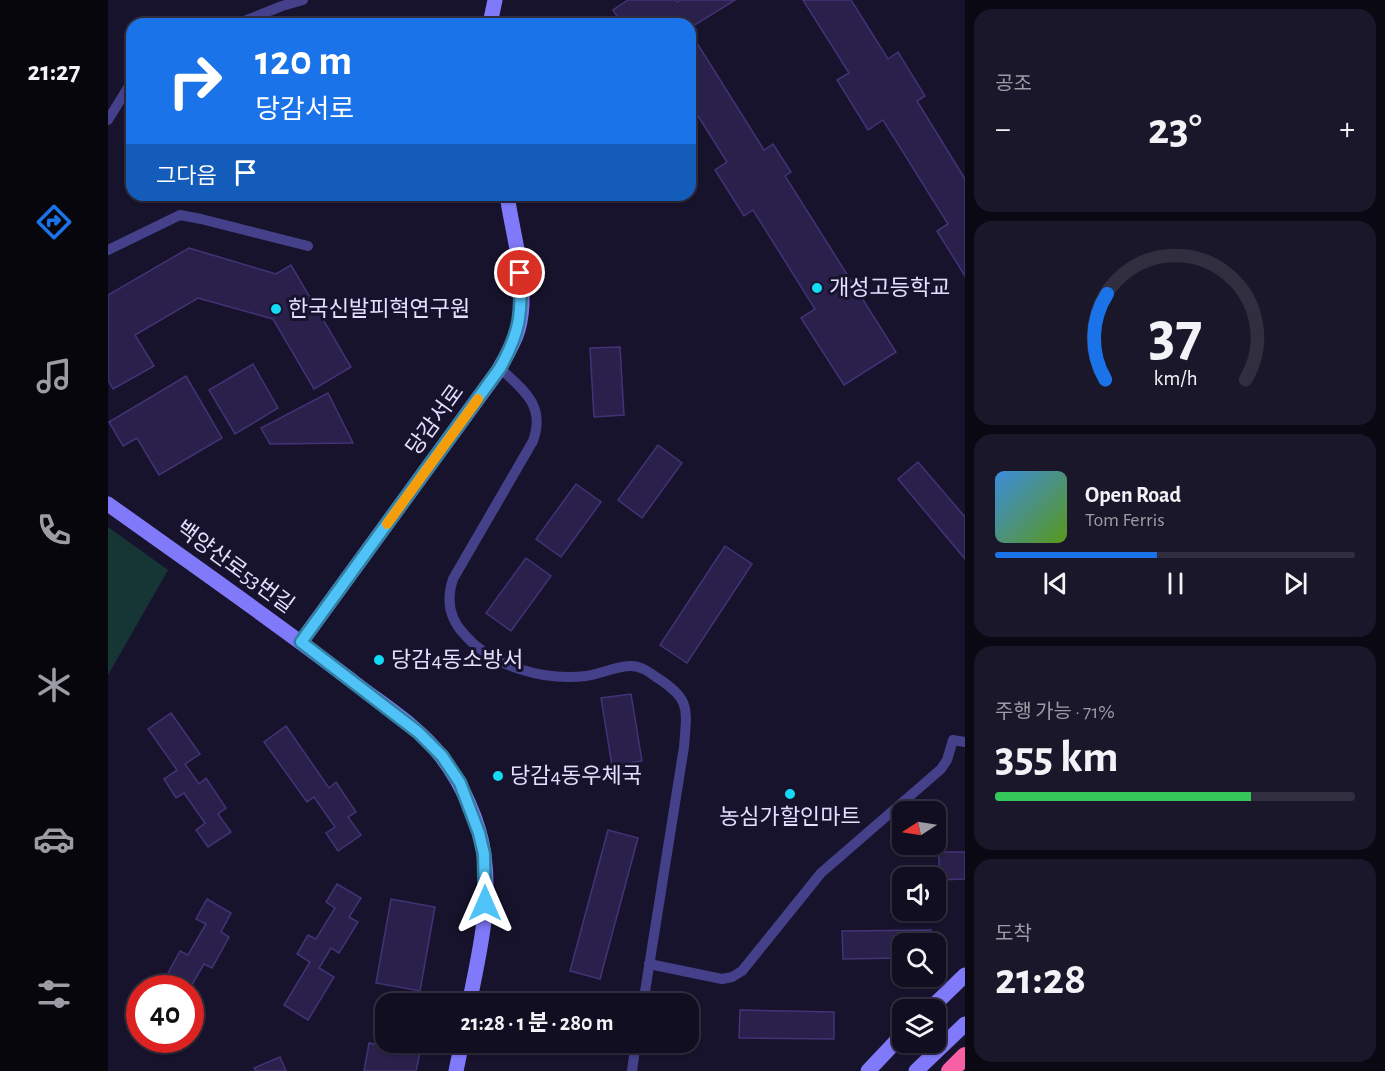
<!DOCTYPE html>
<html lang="ko">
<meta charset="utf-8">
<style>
:root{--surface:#120e21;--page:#1b172a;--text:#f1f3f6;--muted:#9c9ca5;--line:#312e3f;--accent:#1a73e8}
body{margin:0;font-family:"Alegreya Sans","Noto Sans KR",sans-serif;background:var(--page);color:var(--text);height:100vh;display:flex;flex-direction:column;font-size:22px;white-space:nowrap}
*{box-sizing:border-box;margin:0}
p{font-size:20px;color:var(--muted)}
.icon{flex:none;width:33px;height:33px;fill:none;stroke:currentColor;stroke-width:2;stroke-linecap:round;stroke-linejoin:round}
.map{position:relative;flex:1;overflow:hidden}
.sheet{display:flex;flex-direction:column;gap:9px;padding:9px;background:#0a0812;width:420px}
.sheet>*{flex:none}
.guide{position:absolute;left:18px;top:18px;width:570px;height:183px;border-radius:18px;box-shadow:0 2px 4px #0004,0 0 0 2px var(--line);background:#1a73e8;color:#fff;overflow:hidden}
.needle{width:39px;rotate:258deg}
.controls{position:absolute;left:784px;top:801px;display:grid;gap:12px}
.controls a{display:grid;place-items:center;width:54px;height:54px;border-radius:12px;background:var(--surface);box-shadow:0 2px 4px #0004,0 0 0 2px var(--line);font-size:30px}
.speed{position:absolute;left:18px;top:975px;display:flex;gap:12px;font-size:30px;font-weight:700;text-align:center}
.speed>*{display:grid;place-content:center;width:78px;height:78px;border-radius:50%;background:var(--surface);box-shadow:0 2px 4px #0004,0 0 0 2px var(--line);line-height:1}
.speed .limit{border:9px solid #d22;background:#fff;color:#111}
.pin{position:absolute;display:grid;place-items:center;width:51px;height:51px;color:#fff;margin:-26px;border:3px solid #fff;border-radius:50%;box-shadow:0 2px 6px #0007}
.me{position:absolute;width:66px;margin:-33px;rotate:0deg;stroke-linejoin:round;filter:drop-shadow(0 0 4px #0008)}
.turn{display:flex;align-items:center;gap:21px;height:126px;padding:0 30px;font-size:27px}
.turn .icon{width:78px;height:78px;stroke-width:2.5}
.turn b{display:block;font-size:42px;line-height:51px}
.then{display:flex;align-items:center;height:57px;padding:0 30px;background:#0003;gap:12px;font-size:22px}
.big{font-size:45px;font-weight:700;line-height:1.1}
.sheet .widget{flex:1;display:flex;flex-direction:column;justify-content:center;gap:9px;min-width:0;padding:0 21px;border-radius:18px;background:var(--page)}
.sheet .dial{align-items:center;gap:0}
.dial svg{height:156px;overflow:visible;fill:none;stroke:var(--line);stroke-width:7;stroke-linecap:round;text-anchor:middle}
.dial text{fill:var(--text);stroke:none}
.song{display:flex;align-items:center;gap:18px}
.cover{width:72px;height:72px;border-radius:9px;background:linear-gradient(135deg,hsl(210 70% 55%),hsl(90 70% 35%))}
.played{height:6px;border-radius:3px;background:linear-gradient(90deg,var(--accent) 45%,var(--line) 45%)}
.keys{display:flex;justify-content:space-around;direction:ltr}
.heat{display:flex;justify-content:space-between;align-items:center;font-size:33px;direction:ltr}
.charge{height:9px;border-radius:4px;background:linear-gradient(90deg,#34c759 71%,var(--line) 0)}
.trip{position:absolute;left:267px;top:993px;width:324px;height:60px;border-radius:18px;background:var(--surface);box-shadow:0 2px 4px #0004,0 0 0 2px var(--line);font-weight:700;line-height:60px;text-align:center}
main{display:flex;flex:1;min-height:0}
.tabs{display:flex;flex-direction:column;width:108px;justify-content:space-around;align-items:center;background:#07060d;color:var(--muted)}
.tabs .icon{width:42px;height:42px}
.tabs .selected{color:var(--accent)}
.tabs b{font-size:27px;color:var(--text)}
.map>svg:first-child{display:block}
.green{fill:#163635}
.building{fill:#2a204c;stroke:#423377;stroke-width:1.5}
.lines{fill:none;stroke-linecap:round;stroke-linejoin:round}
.lane{stroke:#444089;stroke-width:10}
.secondary{stroke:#807afa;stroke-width:15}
.highway{stroke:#f85fa5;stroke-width:18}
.route-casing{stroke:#337fa1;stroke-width:15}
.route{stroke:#4fc3f7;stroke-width:10}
.slow{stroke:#f59e0b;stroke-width:10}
.poi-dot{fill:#13daf5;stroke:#18132c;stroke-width:2}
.labels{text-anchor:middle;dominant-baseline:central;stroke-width:6;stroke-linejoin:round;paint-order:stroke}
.poi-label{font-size:22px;fill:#e3dffe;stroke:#18132c;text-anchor:start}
.street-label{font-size:22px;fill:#e3dffe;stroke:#18132c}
</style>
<main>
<nav class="tabs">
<b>21:27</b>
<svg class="icon selected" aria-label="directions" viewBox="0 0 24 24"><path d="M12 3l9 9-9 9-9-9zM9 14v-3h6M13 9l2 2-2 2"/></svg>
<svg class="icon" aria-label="music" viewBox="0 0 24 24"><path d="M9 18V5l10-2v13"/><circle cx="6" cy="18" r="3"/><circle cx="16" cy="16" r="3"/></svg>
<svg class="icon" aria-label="phone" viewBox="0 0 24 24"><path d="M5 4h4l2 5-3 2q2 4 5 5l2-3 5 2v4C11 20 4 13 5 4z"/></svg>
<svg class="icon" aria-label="climate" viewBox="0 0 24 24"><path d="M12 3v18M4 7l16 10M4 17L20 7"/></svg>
<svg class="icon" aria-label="car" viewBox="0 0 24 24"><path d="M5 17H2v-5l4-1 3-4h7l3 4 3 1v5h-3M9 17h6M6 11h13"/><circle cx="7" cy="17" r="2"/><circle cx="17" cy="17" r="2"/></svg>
<svg class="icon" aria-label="filters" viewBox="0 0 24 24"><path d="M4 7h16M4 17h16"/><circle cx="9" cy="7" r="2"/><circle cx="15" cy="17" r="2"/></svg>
</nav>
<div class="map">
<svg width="857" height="1071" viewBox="0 0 857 1071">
<rect width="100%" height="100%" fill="#18132c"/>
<path class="green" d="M0,527L60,570L0,675Z"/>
<g class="building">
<path d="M520,0H568L569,2L572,0H627L582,28V24H514L505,10Z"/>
<path d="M695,0H743L780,59L790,52L817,96L809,101L857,179V276L829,231L840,224L775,120L760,130L729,80L741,73Z"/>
<path d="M582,32L656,150L665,144L683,172L677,176L788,352L736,385L693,318L707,309L645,210L636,216L607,170L619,162L582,103Z"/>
<path d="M81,248L168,274L183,265L243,367L206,389L165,319L90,298L27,335L46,366L5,389L0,380V295Z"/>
<path d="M512,347L516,415L486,417L482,348Z"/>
<path d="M145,364L170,408L127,434L101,390Z"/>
<path d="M78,376L114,438L51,475L29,438L15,446L1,422Z"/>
<path d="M220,393L245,443L162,444L153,428Z"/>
<path d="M550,445L574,463L534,518L510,500Z"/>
<path d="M810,462L857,517V559L790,479Z"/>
<path d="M468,484L493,502L453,557L428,539Z"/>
<path d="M617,546L644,564L579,663L552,645Z"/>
<path d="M418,558L443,576L403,631L378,613Z"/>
<path d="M523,694L534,761L504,766L493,698Z"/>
<path d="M63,713L92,754L77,764L91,784L98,778L118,808L110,814L123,832L100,847L88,830L97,823L76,793L68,798L56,779L69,770L40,729Z"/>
<path d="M178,726L221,788L228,782L248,812L240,817L253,835L230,851L218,833L227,827L206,797L199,802L156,742Z"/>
<path d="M500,830L530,838L492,979L462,971Z"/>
<path d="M831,852H857V879L831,880Z"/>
<path d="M229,884L253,898L241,917L250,922L231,953L223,948L211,968L226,977L200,1020L176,1005L202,962L189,954L200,935L208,939L227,908L218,902Z"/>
<path d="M99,899L123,913L113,932L121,937L104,968L96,964L82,988H52L72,951L80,955L98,924L88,919Z"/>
<path d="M283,899L327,907L312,991L268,983Z"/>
<path d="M823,930V944H795V958L735,959L734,931Z"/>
<path d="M632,1010L726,1012V1039L631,1038Z"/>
<path d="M261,1043L312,1052L308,1071H256Z"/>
<path d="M172,1057L178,1071H148L146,1068Z"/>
</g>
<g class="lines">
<g class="lane">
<path d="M129,24L174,6L195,0"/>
<path d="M0,120L24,81"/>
<path d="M0,250L72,215L93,219L200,246"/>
<path d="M392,368C415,390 438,405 425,441L345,579C338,600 341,618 356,634C384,667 437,681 478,676C493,674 508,666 523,666C533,666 541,672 548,677C583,699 579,708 576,747L535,1004"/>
<path d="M541,964L614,979L624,977L634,971L713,873L833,769L839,760L845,740L857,742"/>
<path d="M524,1071L528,1042"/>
</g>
<g class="secondary">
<path d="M382,24L387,0"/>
<path d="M0,504C81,562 163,619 243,680C273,704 309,725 333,756C353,782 372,822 376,855C383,905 371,955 361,1004"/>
<path d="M193,642L390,371C397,358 406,344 410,330C422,287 405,238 399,195"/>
<path d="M821,1010L857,975"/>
<path d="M348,1071L354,1042"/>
<path d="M760,1071L795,1034"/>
<path d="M808,1071L857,1024"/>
</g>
<path class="highway" d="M842,1071L857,1056"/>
</g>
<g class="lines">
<defs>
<path id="route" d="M377,903L376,854L371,833L352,783L334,756L310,732L193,642L392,368C412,332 414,315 412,273"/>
</defs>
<use href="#route" class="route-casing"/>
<use href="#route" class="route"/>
<path class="slow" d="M279,524L370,399"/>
</g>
<g class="poi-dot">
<circle cx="709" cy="288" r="6"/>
<circle cx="168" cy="309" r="6"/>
<circle cx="271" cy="660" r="6"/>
<circle cx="390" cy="776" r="6"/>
<circle cx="682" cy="794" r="6"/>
</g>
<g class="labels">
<g class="poi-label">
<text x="721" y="288">개성고등학교</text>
<text x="180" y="309">한국신발피혁연구원</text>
<text x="283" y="660">당감4동소방서</text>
<text x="402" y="776">당감4동우체국</text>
<text x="682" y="817" text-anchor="middle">농심가할인마트</text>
</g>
<g class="street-label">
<text transform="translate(327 420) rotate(-54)">당감서로</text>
<text transform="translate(127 567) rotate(36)">백양산로53번길</text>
</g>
</g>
</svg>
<div class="controls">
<a><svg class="needle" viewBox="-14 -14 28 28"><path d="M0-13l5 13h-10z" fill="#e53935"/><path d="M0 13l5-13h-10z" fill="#9c9ca5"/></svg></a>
<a><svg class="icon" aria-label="sound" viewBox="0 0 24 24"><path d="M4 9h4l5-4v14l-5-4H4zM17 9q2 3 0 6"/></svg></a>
<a><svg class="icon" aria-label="search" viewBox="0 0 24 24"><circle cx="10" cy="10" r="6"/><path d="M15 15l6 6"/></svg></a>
<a><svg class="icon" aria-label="layers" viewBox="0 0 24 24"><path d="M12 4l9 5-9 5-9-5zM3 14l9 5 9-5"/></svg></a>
</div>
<div class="speed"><div class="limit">40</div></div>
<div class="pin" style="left:412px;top:273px;background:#d93025"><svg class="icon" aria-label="arrive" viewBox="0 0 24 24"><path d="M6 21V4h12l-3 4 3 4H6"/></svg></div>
<svg class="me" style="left:377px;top:903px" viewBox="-20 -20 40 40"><path d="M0-17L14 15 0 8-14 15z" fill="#4fc3f7" stroke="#fff" stroke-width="4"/></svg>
<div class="trip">21:28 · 1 분 · 280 m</div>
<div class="guide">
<div class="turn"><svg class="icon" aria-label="right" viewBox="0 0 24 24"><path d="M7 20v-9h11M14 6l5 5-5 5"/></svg><div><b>120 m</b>당감서로</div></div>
<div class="then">그다음<svg class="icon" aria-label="arrive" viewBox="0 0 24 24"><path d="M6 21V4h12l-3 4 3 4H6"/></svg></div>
</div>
</div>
<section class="sheet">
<div class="widget"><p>공조</p>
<div class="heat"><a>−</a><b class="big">23°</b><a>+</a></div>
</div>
<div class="widget dial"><svg viewBox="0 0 100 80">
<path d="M14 69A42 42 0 1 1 86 69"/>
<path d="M14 69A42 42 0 0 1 15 25" stroke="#1a73e8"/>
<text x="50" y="56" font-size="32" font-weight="700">37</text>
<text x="50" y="72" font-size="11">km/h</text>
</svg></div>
<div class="widget">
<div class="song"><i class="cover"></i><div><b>Open Road</b><p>Tom Ferris</p></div></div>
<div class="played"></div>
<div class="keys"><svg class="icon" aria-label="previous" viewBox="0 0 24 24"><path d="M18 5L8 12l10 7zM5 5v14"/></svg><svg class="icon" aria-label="pause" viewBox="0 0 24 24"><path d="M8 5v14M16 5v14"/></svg><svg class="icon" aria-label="next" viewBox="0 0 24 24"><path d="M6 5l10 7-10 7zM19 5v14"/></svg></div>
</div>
<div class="widget"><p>주행 가능 · 71%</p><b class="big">355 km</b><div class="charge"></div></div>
<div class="widget"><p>도착</p><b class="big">21:28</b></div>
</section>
</main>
